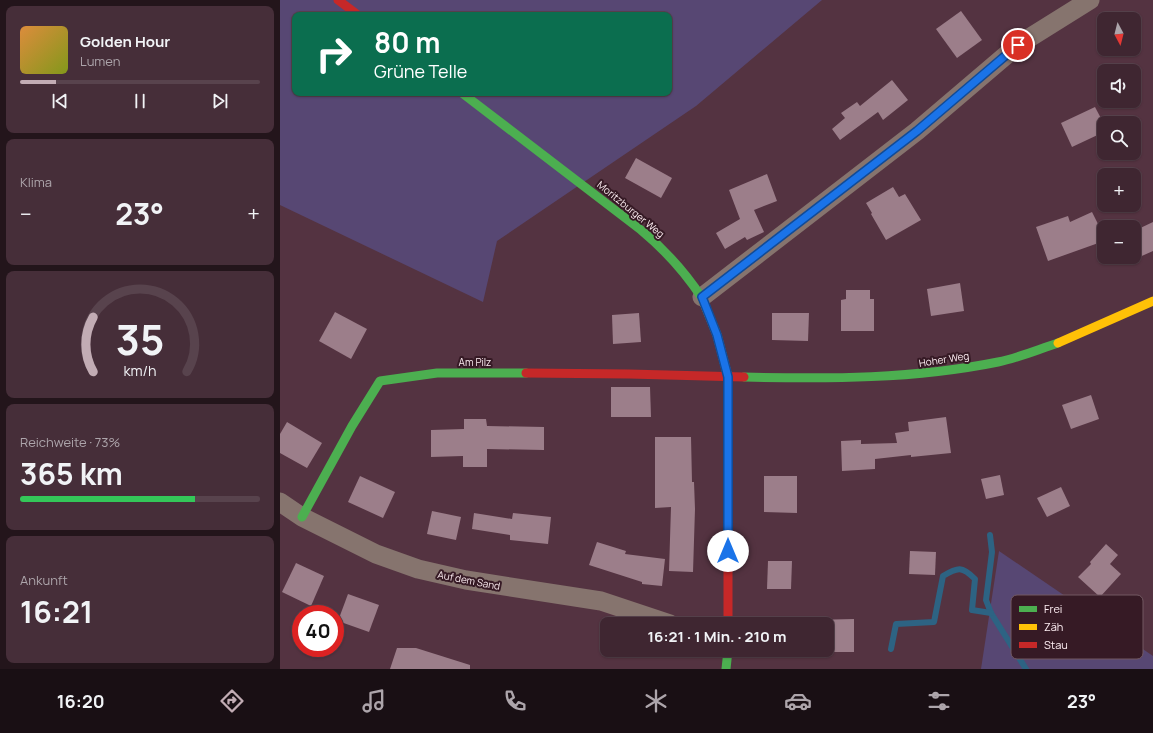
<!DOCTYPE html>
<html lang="de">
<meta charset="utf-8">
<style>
:root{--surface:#3f2631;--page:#462e39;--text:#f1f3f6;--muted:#ada5ab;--line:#58434d;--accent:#c2acb4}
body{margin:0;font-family:Manrope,sans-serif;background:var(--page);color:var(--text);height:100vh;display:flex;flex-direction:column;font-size:15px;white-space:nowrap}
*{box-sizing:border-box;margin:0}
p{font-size:13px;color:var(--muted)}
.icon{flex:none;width:22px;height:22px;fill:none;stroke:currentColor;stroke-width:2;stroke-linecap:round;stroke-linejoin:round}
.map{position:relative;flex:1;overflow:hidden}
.sheet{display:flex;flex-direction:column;gap:6px;padding:6px;background:#23151b;width:280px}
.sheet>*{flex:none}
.hud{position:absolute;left:12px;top:12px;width:380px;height:84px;border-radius:8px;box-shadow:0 1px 3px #0004,0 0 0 1px var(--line);background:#0b6e4f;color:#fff;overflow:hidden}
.needle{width:26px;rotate:173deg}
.controls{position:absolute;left:817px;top:12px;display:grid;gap:8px}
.controls a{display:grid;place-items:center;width:44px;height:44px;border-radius:8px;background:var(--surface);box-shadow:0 1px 3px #0004,0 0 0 1px var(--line);font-size:20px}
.speed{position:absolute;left:12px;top:605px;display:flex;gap:8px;font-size:20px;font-weight:700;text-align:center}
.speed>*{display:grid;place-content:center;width:52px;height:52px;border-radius:50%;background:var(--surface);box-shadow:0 1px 3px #0004,0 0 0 1px var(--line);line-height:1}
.speed .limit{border:6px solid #d22;background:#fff;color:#111}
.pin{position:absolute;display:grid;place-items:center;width:34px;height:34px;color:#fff;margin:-17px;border:2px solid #fff;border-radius:50%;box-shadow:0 1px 4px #0007}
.me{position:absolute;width:44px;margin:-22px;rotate:0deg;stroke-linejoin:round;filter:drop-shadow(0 0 3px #0008)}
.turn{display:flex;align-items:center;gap:14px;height:84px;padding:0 16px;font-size:18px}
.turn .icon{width:52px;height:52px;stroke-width:2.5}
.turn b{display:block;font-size:28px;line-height:34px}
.big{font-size:30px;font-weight:700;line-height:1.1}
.sheet .tile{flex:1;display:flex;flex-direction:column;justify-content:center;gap:6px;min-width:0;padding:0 14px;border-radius:8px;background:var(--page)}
.sheet .dial{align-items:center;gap:0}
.dial svg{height:104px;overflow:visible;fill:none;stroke:var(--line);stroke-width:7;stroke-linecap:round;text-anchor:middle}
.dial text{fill:var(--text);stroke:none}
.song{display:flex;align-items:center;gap:12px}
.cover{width:48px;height:48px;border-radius:6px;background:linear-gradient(135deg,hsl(30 70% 55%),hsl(70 70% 35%))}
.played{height:4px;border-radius:2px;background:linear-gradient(90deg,var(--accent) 15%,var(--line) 15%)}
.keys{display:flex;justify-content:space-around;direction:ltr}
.heat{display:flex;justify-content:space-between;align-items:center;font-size:22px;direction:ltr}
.charge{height:6px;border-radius:3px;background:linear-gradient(90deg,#34c759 73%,var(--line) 0)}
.trip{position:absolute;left:320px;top:617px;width:234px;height:40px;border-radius:8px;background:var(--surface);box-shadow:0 1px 3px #0004,0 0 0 1px var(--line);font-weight:700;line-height:40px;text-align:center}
.tabs{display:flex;height:64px;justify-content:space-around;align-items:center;background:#190f14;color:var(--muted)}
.tabs .icon{width:28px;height:28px}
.tabs .on{color:var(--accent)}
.tabs b{font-size:18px;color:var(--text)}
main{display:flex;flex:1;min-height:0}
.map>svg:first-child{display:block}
.green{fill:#574773;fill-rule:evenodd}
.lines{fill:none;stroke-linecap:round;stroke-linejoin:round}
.stream{stroke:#2d6383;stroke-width:6}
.building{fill:#9c7e8a}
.street{stroke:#86746e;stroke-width:19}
.fast{stroke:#4caf50;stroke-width:9}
.slow{stroke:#ffc107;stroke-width:9}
.jam{stroke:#c62828;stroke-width:9}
.route-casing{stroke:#114b97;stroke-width:10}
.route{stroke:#1a73e8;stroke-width:7}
.labels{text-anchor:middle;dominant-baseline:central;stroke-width:4;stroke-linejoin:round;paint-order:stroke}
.street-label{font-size:10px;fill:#fdedf2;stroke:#361a25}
.key{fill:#361a25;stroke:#725962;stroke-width:1}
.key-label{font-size:11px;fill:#fdedf2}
</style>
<main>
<section class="sheet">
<div class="tile">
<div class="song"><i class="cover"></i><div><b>Golden Hour</b><p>Lumen</p></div></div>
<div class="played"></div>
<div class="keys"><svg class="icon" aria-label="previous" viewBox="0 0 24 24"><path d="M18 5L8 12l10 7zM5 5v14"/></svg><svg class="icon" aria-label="pause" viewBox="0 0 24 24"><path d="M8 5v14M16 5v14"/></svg><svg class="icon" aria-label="next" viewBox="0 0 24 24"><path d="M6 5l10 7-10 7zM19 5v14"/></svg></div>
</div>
<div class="tile"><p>Klima</p>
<div class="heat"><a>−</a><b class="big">23°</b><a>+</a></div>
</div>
<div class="tile dial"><svg viewBox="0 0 100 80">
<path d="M14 69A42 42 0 1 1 86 69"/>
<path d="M14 69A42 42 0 0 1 14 27" stroke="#c2acb4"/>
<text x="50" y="56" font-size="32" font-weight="700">35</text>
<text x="50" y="72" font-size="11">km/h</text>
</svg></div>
<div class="tile"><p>Reichweite · 73%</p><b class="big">365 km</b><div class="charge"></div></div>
<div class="tile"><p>Ankunft</p><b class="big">16:21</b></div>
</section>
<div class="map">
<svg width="873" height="669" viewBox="0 0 873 669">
<rect width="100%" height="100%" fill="#543341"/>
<g class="green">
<path d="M0,0H542L416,106L217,241L203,302L0,205ZM15,15H389V93H15Z"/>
<path d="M719,551L873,656V669H701Z"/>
</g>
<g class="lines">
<g class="stream">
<path d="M710,535L712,552L706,600L711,613L746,669"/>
<path d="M611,649L616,624L654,622L663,576C678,567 682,566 695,579L692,610L711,613"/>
</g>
</g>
<g class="building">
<path d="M681,11L702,40L677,58L656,29Z"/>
<path d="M612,80L628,100L603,120L598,112L560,140L552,129L565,118L561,113L577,102L580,106Z"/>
<path d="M815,107L824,124V132L792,147L781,123Z"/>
<path d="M356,158L392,178L381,198L345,178Z"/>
<path d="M487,174L497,201L474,210L484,232L467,240L465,237L445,249L436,233L460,219L449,190Z"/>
<path d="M613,187L619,197L625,194L641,220L606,240L591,214L592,213L586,203Z"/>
<path d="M812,212L824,236V241L768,261L756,227L788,216L790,222Z"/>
<path d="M873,222V251L855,259L854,231Z"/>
<path d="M680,283L684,311L651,316L647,289Z"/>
<path d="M566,290H590V299H594V331H561V300L566,299Z"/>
<path d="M55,312L87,329L71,359L39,341Z"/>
<path d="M359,313L361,342L333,344L332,315Z"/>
<path d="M492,313H529L528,341L492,340Z"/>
<path d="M331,387H370L371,417H331Z"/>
<path d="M811,395L819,419L791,429L782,405Z"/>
<path d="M666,417L671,453L631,457V455L595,459V469L562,471L561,441L581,440V444L617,443L615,433L629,431L628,422Z"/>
<path d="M184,419H206L207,426L264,427V450L207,449V467H183V456L151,457V430L184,429Z"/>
<path d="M7,422L42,443L27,468L0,453V434Z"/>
<path d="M375,437H411L412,482H414L415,509L413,572L389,571L391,507L375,508Z"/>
<path d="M720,475L724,495L706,499L701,479Z"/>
<path d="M80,476L115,492L103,518L68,502Z"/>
<path d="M484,476H517V513L484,512Z"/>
<path d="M781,487L790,506L767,517L757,498Z"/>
<path d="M152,511L181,517L176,540L147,534Z"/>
<path d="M194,513L232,519L233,513L271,517L268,544L230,540V535L192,529Z"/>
<path d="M317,542L346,551L345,554L385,559L382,586L362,584V582L309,565Z"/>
<path d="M826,544L838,555L830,564L841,574L820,597L798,577L811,564L810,562Z"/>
<path d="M630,551L656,552L655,575L629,574Z"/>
<path d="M488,561H512L511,589H487Z"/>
<path d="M16,563L44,576L31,606L2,592Z"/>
<path d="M68,594L99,605L89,632L58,621Z"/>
<path d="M574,619V652H532V650H547V624H531V620Z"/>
<path d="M117,648H136L190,665V669H110Z"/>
</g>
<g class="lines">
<g class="street">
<path d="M422,297L637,131L738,45L810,0"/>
<path d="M0,502L22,517L96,554L138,569L186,580L321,601L390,624"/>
</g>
<g class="fast">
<path d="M182,93L361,230C385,250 405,272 422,298"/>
<path d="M464,377C549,379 634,379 718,362C738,358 759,349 778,343"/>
<path d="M22,517L72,426L100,381L157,373H246"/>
<path d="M446,669L448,650"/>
</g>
<g class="slow">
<path d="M422,298L437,335L448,377V503"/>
<path d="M778,343L873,301"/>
</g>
<g class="jam">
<path d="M58,0L78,15"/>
<path d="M246,373L349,374L464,377"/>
<path d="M448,503V624"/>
</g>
</g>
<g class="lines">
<defs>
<path id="route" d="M448,551V377L437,335L422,297L637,131L738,45"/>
</defs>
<use href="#route" class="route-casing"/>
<use href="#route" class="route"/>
</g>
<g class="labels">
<g class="street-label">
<text transform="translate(351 209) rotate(39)">Moritzburger Weg</text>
<text transform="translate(664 359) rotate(-9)">Hoher Weg</text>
<text x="195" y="362">Am Pilz</text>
<text transform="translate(189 580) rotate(11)">Auf dem Sand</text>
</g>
</g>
<rect x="731" y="595" width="132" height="64" rx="6" class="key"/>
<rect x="739" y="606" width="18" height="6" fill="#4caf50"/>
<rect x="739" y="624" width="18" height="6" fill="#ffc107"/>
<rect x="739" y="642" width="18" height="6" fill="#c62828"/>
<g class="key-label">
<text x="764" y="613">Frei</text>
<text x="764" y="631">Zäh</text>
<text x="764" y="649">Stau</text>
</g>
</svg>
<div class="controls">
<a><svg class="needle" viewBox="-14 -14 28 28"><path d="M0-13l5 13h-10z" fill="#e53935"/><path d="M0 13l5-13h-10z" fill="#ada5ab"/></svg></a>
<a><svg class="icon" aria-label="sound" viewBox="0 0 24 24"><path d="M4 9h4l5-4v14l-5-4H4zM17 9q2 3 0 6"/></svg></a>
<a><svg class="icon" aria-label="search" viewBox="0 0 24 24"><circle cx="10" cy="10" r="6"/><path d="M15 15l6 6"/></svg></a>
<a>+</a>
<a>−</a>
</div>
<div class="speed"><div class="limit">40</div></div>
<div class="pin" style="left:738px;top:45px;background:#d93025"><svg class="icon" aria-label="arrive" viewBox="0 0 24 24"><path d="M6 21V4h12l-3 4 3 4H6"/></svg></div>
<svg class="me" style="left:448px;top:551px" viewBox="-20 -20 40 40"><circle r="19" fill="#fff"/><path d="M0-13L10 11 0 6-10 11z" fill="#1a73e8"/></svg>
<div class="trip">16:21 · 1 Min. · 210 m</div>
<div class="hud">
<div class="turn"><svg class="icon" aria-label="right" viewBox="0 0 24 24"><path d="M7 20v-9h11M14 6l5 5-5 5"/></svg><div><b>80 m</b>Grüne Telle</div></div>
</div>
</div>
</main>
<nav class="tabs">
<b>16:20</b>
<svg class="icon on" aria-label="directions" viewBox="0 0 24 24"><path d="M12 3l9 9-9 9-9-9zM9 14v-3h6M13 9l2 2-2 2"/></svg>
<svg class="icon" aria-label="music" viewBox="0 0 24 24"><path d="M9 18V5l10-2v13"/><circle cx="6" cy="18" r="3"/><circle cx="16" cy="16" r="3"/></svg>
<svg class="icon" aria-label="phone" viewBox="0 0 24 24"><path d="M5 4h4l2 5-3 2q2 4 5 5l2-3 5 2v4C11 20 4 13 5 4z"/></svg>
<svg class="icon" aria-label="climate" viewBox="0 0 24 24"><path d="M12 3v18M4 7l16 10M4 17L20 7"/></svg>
<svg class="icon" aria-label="car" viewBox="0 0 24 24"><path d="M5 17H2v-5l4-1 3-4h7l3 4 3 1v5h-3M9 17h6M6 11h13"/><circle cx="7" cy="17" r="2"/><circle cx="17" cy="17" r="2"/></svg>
<svg class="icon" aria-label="filters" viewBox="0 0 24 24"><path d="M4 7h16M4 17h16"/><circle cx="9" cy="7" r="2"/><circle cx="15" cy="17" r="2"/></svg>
<b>23°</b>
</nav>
